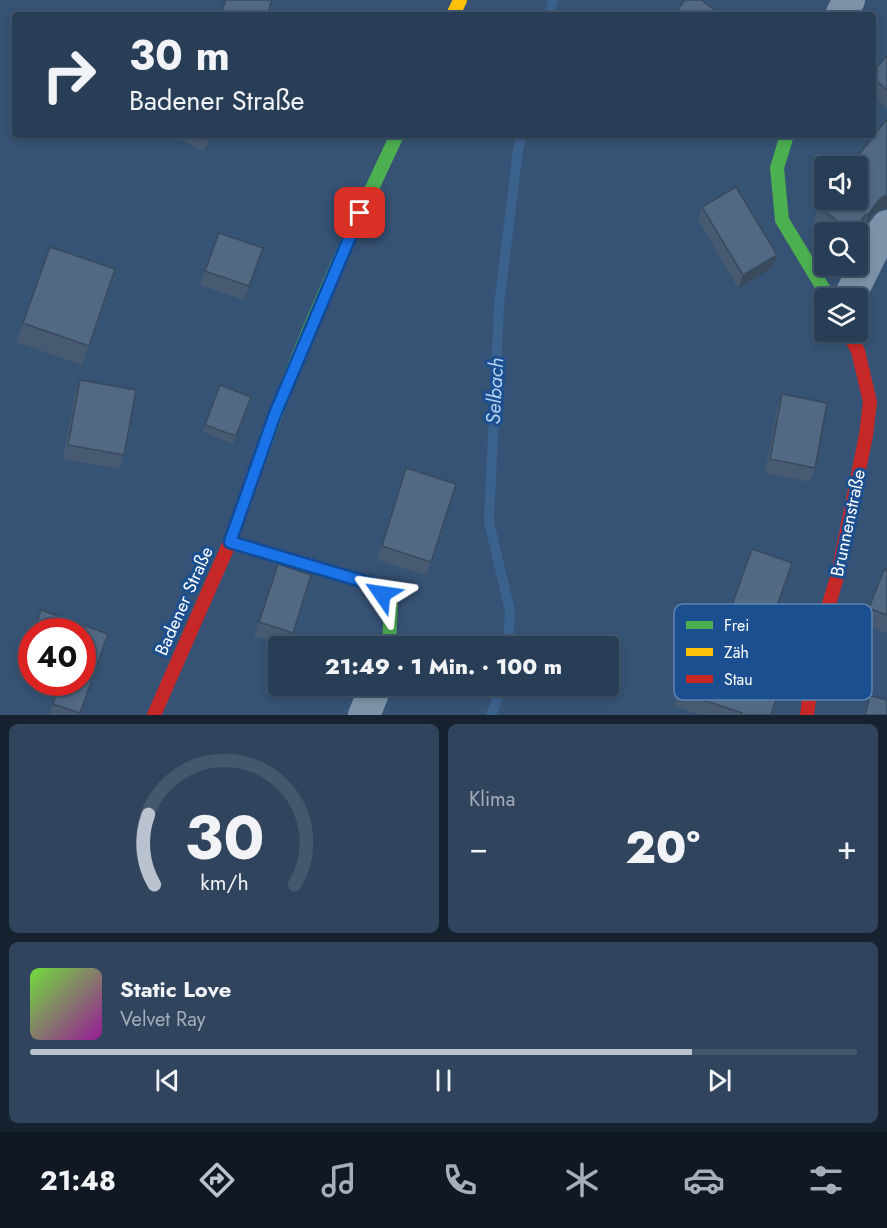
<!DOCTYPE html>
<html lang="de">
<meta charset="utf-8">
<style>
:root{--surface:#283e57;--page:#30455d;--text:#f1f3f6;--muted:#a5aeba;--line:#44576d;--accent:#b9c2ce}
body{margin:0;font-family:Jost,sans-serif;background:var(--page);color:var(--text);height:100vh;display:flex;flex-direction:column;font-size:22px;white-space:nowrap}
*{box-sizing:border-box;margin:0}
p{font-size:20px;color:var(--muted)}
.icon{flex:none;width:33px;height:33px;fill:none;stroke:currentColor;stroke-width:2;stroke-linecap:round;stroke-linejoin:round}
.map{position:relative;height:715px;overflow:hidden}
.sheet{display:flex;flex-direction:column;gap:9px;padding:9px;background:#162230;flex:1}
.sheet>*{flex:none}
.guide{position:absolute;left:12px;top:12px;width:864px;height:126px;border-radius:6px;box-shadow:0 3px 9px #0003,0 0 0 2px var(--line);background:#283e57;color:var(--text);overflow:hidden}
.fabs{position:absolute;left:814px;top:156px;display:grid;gap:12px}
.fabs a{display:grid;place-items:center;width:54px;height:54px;border-radius:6px;background:var(--surface);box-shadow:0 3px 9px #0003,0 0 0 2px var(--line);font-size:30px}
.speed{position:absolute;left:18px;top:618px;display:flex;gap:12px;font-size:30px;font-weight:700;text-align:center}
.speed>*{display:grid;place-content:center;width:78px;height:78px;border-radius:50%;background:var(--surface);box-shadow:0 3px 9px #0003,0 0 0 2px var(--line);line-height:1}
.speed .limit{border:9px solid #d22;background:#fff;color:#111}
.pin{position:absolute;display:grid;place-items:center;width:51px;height:51px;color:#fff;margin:-26px;border-radius:12px;box-shadow:0 3px 9px #0006}
.me{position:absolute;width:66px;margin:-33px;rotate:302deg;stroke-linejoin:round;filter:drop-shadow(0 0 4px #0008)}
.turn{display:flex;align-items:center;gap:21px;height:126px;padding:0 18px;font-size:27px}
.turn .icon{width:78px;height:78px;stroke-width:2.5}
.turn b{display:block;font-size:42px;line-height:51px}
.big{font-size:45px;font-weight:800;line-height:1.1}
.sheet .card{flex:1;display:flex;flex-direction:column;justify-content:center;gap:9px;min-width:0;padding:0 21px;border-radius:9px;background:var(--page)}
.sheet .dial{align-items:center;gap:0}
.dial svg{height:156px;overflow:visible;fill:none;stroke:var(--line);stroke-width:7;stroke-linecap:round;text-anchor:middle}
.dial text{fill:var(--text);stroke:none}
.song{display:flex;align-items:center;gap:18px}
.cover{width:72px;height:72px;border-radius:9px;background:linear-gradient(135deg,hsl(100 70% 55%),hsl(300 70% 35%))}
.played{height:6px;border-radius:3px;background:linear-gradient(90deg,var(--accent) 80%,var(--line) 80%)}
.keys{display:flex;justify-content:space-around;direction:ltr}
.heat{display:flex;justify-content:space-between;align-items:center;font-size:33px;direction:ltr}
.sheet .tiles{flex:1;display:grid;gap:9px;grid-template-columns:1fr 1fr}
.card:last-child{grid-column:span 2}
.trip{position:absolute;left:268px;top:636px;width:351px;height:60px;border-radius:6px;background:var(--surface);box-shadow:0 3px 9px #0003,0 0 0 2px var(--line);font-weight:800;line-height:60px;text-align:center}
.tab-bar{display:flex;height:96px;justify-content:space-around;align-items:center;background:#101923;color:var(--muted)}
.tab-bar .icon{width:42px;height:42px}
.tab-bar .current{color:var(--accent)}
.tab-bar b{font-size:27px;color:var(--text)}
.map>svg:first-child{display:block}
.lines{fill:none;stroke-linecap:round;stroke-linejoin:round}
.stream{stroke:#3b618d;stroke-width:10}
.street{stroke:#7d92a8;stroke-width:32}
.fast{stroke:#4caf50;stroke-width:14}
.slow{stroke:#ffc107;stroke-width:14}
.jam{stroke:#c62828;stroke-width:14}
.wall{fill:#475a72}
.shaded-wall{fill:#394a5c}
.building{fill:#526984;stroke:#394a5c;stroke-width:1.5}
.route-casing{stroke:#114b97;stroke-width:15}
.route{stroke:#1a73e8;stroke-width:10}
.labels{text-anchor:middle;dominant-baseline:central;stroke-width:6;stroke-linejoin:round;paint-order:stroke}
.street-label{font-size:18px;fill:#fff;stroke:#1b4f8f}
.water-label{font-size:20px;font-style:italic;fill:#b5d3f5;stroke:#1b4f8f}
.key{fill:#1b4f8f;stroke:#5f84b1;stroke-width:1.5}
.key-label{font-size:16px;fill:#fff}
</style>
<div class="map">
<svg width="887" height="715" viewBox="0 0 887 715">
<rect width="100%" height="100%" fill="#365274"/>
<g class="lines">
<g class="stream">
<path d="M549,15L553,0"/>
<path d="M508,646L510,611L489,522L499,305L518,150L522,135"/>
<path d="M491,715L503,686"/>
</g>
<g class="street">
<path d="M841,15L849,0"/>
<path d="M849,298L881,234L887,226"/>
<path d="M364,715L376,686"/>
</g>
<g class="fast">
<path d="M787,135L777,168L782,220L829,298"/>
<path d="M260,458C298,348 347,241 397,135"/>
<path d="M230,542L372,584L391,605L389,646"/>
</g>
<path class="slow" d="M453,15L460,0"/>
<g class="jam">
<path d="M154,715L230,542L260,458"/>
<path d="M807,715L816,647L838,574L866,435L870,402L858,351L848,332"/>
</g>
</g>
<g class="wall">
<path d="M887,56V108L873,96V71Z"/>
<path d="M171,135H212L204,151Z"/>
<path d="M702,207L777,255L772,268L738,288L698,220Z"/>
<path d="M819,207L879,210L873,215L863,229L861,228L858,232H829L814,220Z"/>
<path d="M219,233L263,248L244,300L200,285Z"/>
<path d="M50,247L115,269L82,365L16,342Z"/>
<path d="M80,380L124,455L119,469L63,459L75,394Z"/>
<path d="M220,385L251,397L233,444L203,432Z"/>
<path d="M782,394L815,468L810,482L765,473L777,408Z"/>
<path d="M406,468L431,562L426,575L377,560Z"/>
<path d="M278,564L293,633L288,646L254,636Z"/>
<path d="M887,567V633L863,624L884,570H886Z"/>
<path d="M108,634L80,715H49L58,690L36,682H82Z"/>
<path d="M32,638V681L18,676Z"/>
<path d="M689,662L755,669L771,715H701L674,706Z"/>
<path d="M870,696L887,715H864Z"/>
</g>
<g class="shaded-wall">
<path d="M211,135H212L204,151Z"/>
<path d="M884,196H887V208L879,210L873,215L863,229L868,215L878,201Z"/>
<path d="M866,214L861,228L858,232H852Z"/>
<path d="M777,255L772,268L738,288L743,275Z"/>
</g>
<g class="building">
<path d="M226,0H272L267,15H220Z"/>
<path d="M685,0H701L721,15H674Z"/>
<path d="M887,56V90L873,78V71Z"/>
<path d="M887,119V196H884L878,201L868,215L866,214L852,232L819,207L825,199V200H858V166H850Z"/>
<path d="M736,187L777,255L743,275L702,207Z"/>
<path d="M219,233L263,248L249,286L205,271Z"/>
<path d="M50,247L115,269L89,346L23,323Z"/>
<path d="M80,380L136,390L124,455L68,445Z"/>
<path d="M220,385L251,397L236,436L205,425Z"/>
<path d="M782,394L827,403L815,468L770,459Z"/>
<path d="M406,468L456,484L431,562L382,546Z"/>
<path d="M752,549L792,563L755,669L783,678L771,715H741L742,713L679,692L694,648L714,655Z"/>
<path d="M278,564L311,575L293,633L259,622Z"/>
<path d="M887,567V615L869,608L884,570H886Z"/>
<path d="M41,610L108,634L80,713L53,704L61,682H82V632H34Z"/>
<path d="M32,639V666L23,663Z"/>
<path d="M870,696L887,700V715H865Z"/>
</g>
<g class="lines">
<defs>
<path id="route" d="M360,213L275,414L230,542L372,584L382,594"/>
</defs>
<use href="#route" class="route-casing"/>
<use href="#route" class="route"/>
</g>
<g class="labels">
<g class="street-label">
<text transform="translate(848 523) rotate(-78)">Brunnenstraße</text>
<text transform="translate(184 601) rotate(-66)">Badener Straße</text>
</g>
<g class="water-label">
<text transform="translate(495 391) rotate(-87)">Selbach</text>
</g>
</g>
<rect x="674" y="604" width="198" height="96" rx="9" class="key"/>
<rect x="686" y="621" width="27" height="8" fill="#4caf50"/>
<rect x="686" y="648" width="27" height="8" fill="#ffc107"/>
<rect x="686" y="675" width="27" height="8" fill="#c62828"/>
<g class="key-label">
<text x="724" y="631">Frei</text>
<text x="724" y="658">Zäh</text>
<text x="724" y="685">Stau</text>
</g>
</svg>
<div class="fabs">
<a><svg class="icon" aria-label="sound" viewBox="0 0 24 24"><path d="M4 9h4l5-4v14l-5-4H4zM17 9q2 3 0 6"/></svg></a>
<a><svg class="icon" aria-label="search" viewBox="0 0 24 24"><circle cx="10" cy="10" r="6"/><path d="M15 15l6 6"/></svg></a>
<a><svg class="icon" aria-label="layers" viewBox="0 0 24 24"><path d="M12 4l9 5-9 5-9-5zM3 14l9 5 9-5"/></svg></a>
</div>
<div class="speed"><div class="limit">40</div></div>
<div class="pin" style="left:360px;top:213px;background:#d93025"><svg class="icon" aria-label="arrive" viewBox="0 0 24 24"><path d="M6 21V4h12l-3 4 3 4H6"/></svg></div>
<svg class="me" style="left:382px;top:594px" viewBox="-20 -20 40 40"><path d="M0-17L14 15 0 8-14 15z" fill="#1a73e8" stroke="#fff" stroke-width="4"/></svg>
<div class="trip">21:49 · 1 Min. · 100 m</div>
<div class="guide">
<div class="turn"><svg class="icon" aria-label="right" viewBox="0 0 24 24"><path d="M7 20v-9h11M14 6l5 5-5 5"/></svg><div><b>30 m</b>Badener Straße</div></div>
</div>
</div>
<section class="sheet">
<div class="tiles">
<div class="card dial"><svg viewBox="0 0 100 80">
<path d="M14 69A42 42 0 1 1 86 69"/>
<path d="M14 69A42 42 0 0 1 11 33" stroke="#b9c2ce"/>
<text x="50" y="56" font-size="32" font-weight="700">30</text>
<text x="50" y="72" font-size="11">km/h</text>
</svg></div>
<div class="card"><p>Klima</p>
<div class="heat"><a>−</a><b class="big">20°</b><a>+</a></div>
</div>
<div class="card">
<div class="song"><i class="cover"></i><div><b>Static Love</b><p>Velvet Ray</p></div></div>
<div class="played"></div>
<div class="keys"><svg class="icon" aria-label="previous" viewBox="0 0 24 24"><path d="M18 5L8 12l10 7zM5 5v14"/></svg><svg class="icon" aria-label="pause" viewBox="0 0 24 24"><path d="M8 5v14M16 5v14"/></svg><svg class="icon" aria-label="next" viewBox="0 0 24 24"><path d="M6 5l10 7-10 7zM19 5v14"/></svg></div>
</div>
</div>
</section>
<nav class="tab-bar">
<b>21:48</b>
<svg class="icon current" aria-label="directions" viewBox="0 0 24 24"><path d="M12 3l9 9-9 9-9-9zM9 14v-3h6M13 9l2 2-2 2"/></svg>
<svg class="icon" aria-label="music" viewBox="0 0 24 24"><path d="M9 18V5l10-2v13"/><circle cx="6" cy="18" r="3"/><circle cx="16" cy="16" r="3"/></svg>
<svg class="icon" aria-label="phone" viewBox="0 0 24 24"><path d="M5 4h4l2 5-3 2q2 4 5 5l2-3 5 2v4C11 20 4 13 5 4z"/></svg>
<svg class="icon" aria-label="climate" viewBox="0 0 24 24"><path d="M12 3v18M4 7l16 10M4 17L20 7"/></svg>
<svg class="icon" aria-label="car" viewBox="0 0 24 24"><path d="M5 17H2v-5l4-1 3-4h7l3 4 3 1v5h-3M9 17h6M6 11h13"/><circle cx="7" cy="17" r="2"/><circle cx="17" cy="17" r="2"/></svg>
<svg class="icon" aria-label="filters" viewBox="0 0 24 24"><path d="M4 7h16M4 17h16"/><circle cx="9" cy="7" r="2"/><circle cx="15" cy="17" r="2"/></svg>
</nav>
